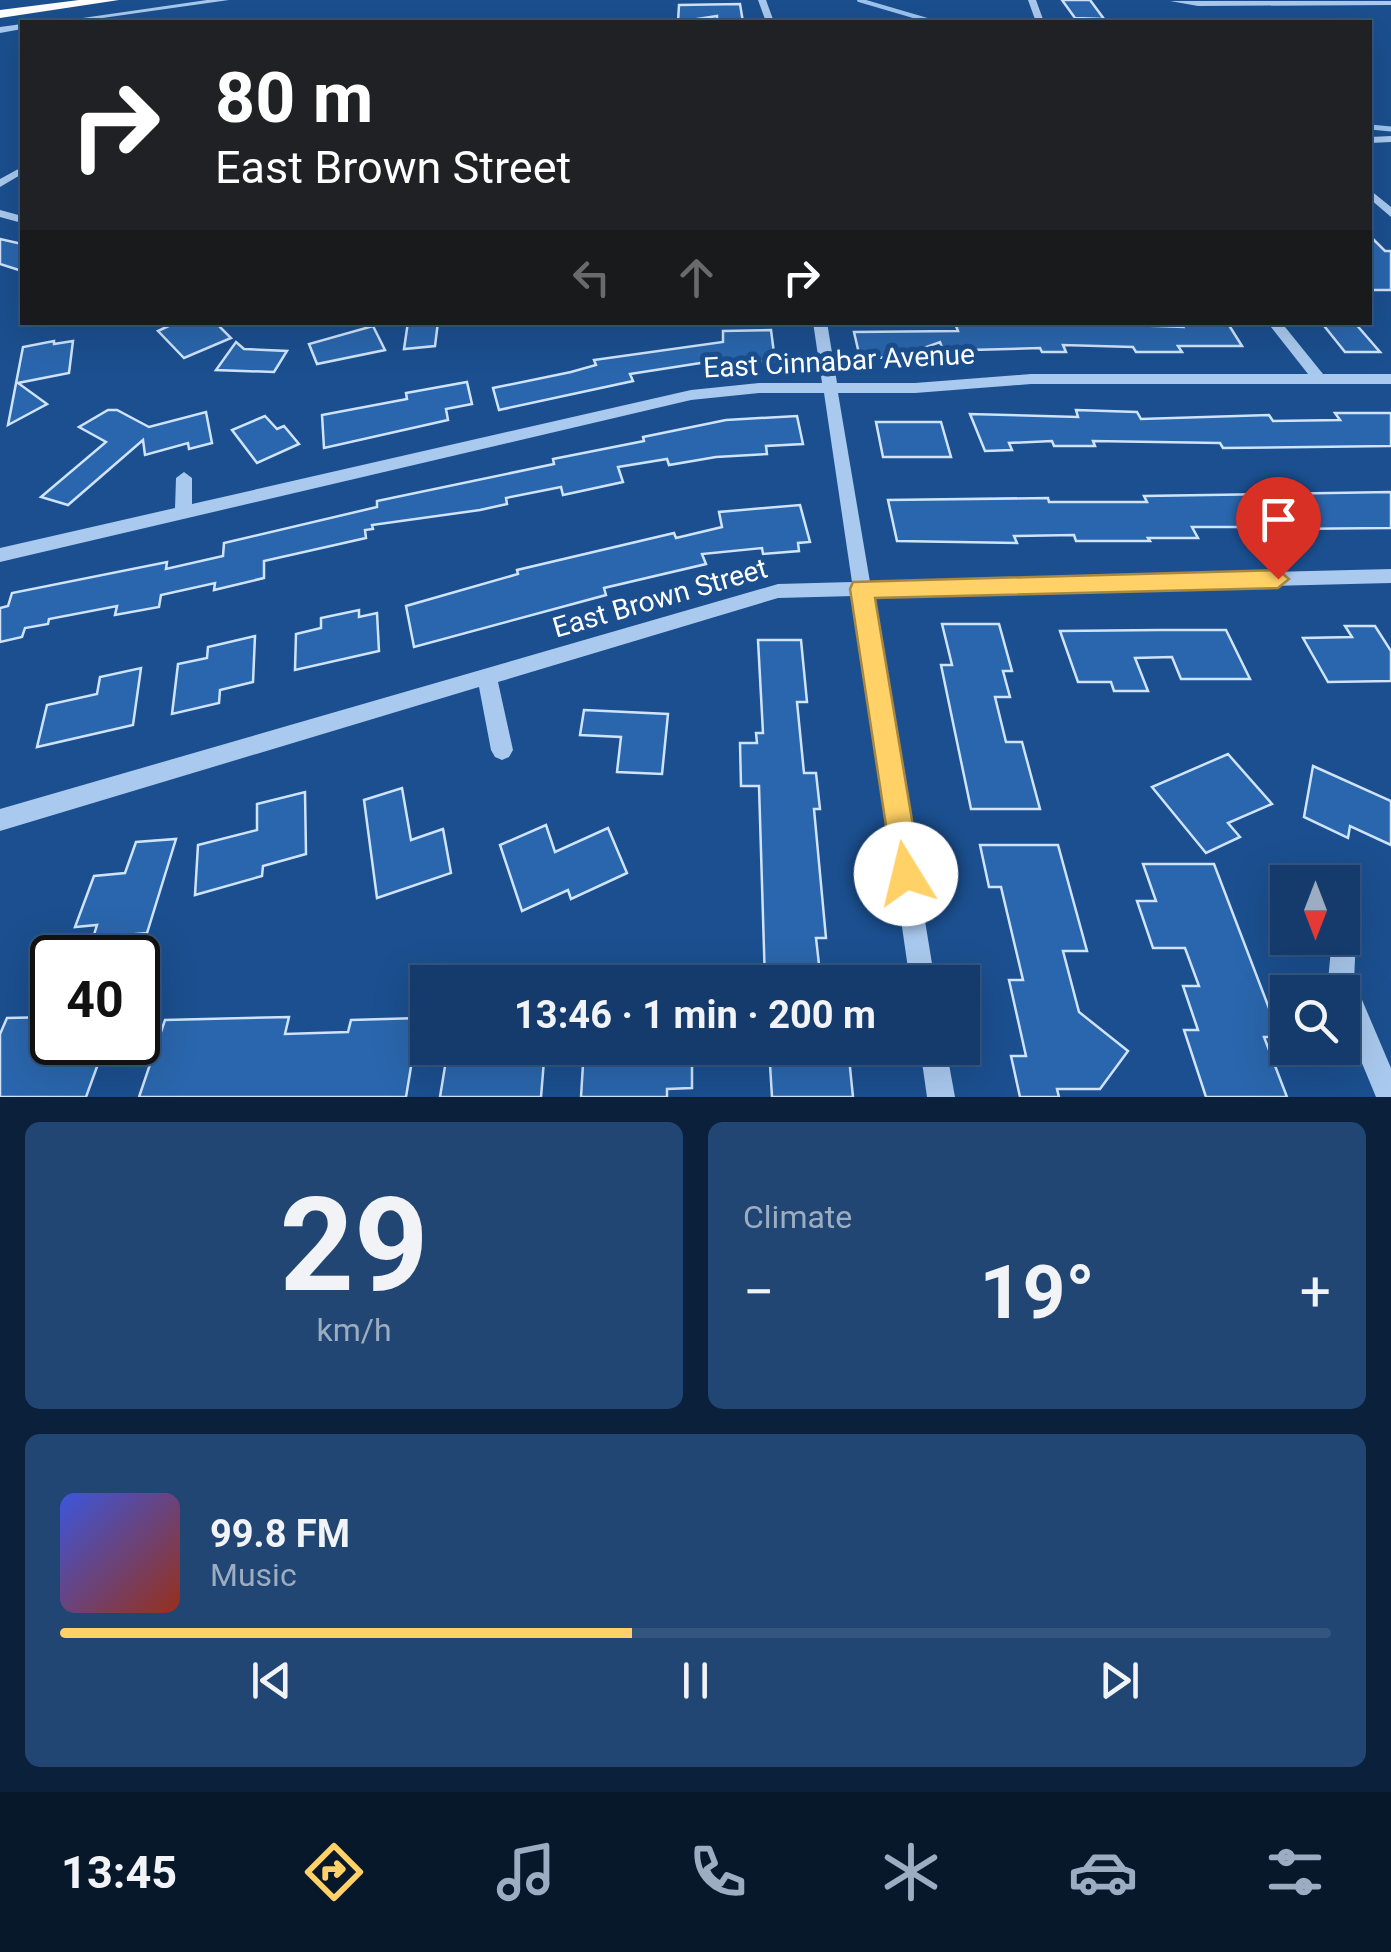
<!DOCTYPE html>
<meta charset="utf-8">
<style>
:root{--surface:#143b6b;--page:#214673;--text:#f1f3f6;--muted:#9dadc1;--line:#33557e;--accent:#ffd166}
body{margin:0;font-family:Roboto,sans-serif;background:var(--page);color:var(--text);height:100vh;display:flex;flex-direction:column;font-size:38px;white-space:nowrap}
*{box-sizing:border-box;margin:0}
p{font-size:32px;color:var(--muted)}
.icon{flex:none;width:55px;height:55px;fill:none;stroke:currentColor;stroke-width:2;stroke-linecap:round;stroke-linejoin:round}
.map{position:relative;height:1097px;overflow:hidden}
.panel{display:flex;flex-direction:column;gap:25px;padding:25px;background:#0b203b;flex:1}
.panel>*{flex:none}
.guide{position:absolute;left:20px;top:20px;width:1352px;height:305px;border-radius:0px;box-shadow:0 10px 40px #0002,0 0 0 2px var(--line);background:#202124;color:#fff;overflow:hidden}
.needle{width:65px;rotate:180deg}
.controls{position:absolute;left:1270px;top:865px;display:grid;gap:20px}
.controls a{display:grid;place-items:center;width:90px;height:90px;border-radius:0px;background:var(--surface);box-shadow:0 10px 40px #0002,0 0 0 2px var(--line);font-size:50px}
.speed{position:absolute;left:30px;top:935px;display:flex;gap:20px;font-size:50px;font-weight:700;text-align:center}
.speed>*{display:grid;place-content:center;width:130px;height:130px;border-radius:50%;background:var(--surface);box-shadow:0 10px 40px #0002,0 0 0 2px var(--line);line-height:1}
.speed .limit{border:5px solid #111;border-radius:15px;background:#fff;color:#111}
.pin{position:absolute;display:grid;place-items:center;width:85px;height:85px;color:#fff;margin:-102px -42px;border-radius:50% 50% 50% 0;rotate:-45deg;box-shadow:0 0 10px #0007}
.pin .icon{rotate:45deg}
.me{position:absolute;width:110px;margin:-55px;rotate:351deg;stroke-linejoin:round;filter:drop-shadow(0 0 8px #0008)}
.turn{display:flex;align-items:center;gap:35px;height:210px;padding:0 30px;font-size:45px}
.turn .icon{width:130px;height:130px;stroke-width:2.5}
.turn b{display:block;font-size:70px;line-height:85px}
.lanes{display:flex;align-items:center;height:95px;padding:0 30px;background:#0003;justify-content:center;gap:50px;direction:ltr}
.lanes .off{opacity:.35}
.big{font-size:75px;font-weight:700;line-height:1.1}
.panel .widget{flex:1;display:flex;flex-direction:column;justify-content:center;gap:15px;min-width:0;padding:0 35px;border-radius:15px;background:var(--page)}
.panel .dial{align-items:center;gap:0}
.dial b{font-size:130px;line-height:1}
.song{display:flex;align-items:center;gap:30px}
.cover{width:120px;height:120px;border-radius:15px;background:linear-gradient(135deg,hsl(230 70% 55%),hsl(10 70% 35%))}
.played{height:10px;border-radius:5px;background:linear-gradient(90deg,var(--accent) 45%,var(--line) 45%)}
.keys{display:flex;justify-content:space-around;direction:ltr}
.heat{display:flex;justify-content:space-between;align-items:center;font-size:55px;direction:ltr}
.panel .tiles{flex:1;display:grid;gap:25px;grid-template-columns:1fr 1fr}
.widget:last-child{grid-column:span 2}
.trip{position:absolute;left:410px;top:965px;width:570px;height:100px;border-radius:0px;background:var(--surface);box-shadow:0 10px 40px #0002,0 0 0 2px var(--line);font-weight:700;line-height:100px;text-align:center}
.tab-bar{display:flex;height:160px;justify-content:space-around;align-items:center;background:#08182b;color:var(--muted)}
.tab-bar .icon{width:70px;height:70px}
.tab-bar .active{color:var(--accent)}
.tab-bar b{font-size:45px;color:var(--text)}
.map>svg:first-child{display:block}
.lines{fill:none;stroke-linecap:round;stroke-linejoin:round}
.stream-far1{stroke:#9cc4f0;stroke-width:4}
.stream{stroke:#9cc4f0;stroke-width:5}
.building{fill:#2a66ad;stroke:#cfe3fa;stroke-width:2.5}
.minor{fill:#a9c9ee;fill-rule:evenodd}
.highway{fill:#fff;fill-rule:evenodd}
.route{fill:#ffd166;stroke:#a68842;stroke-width:2.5}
.labels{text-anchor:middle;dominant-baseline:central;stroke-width:10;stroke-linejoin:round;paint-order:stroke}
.street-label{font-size:28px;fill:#fff;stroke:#1b4f8f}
</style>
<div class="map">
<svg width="1391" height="1097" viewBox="0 0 1391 1097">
<rect width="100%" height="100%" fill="#1b4f8f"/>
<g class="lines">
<path class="stream-far1" d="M859,0L934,22"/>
<path class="stream" d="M1370,127L1391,129"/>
</g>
<g class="building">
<path d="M1062,0H1090L1104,19L1075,18Z"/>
<path d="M740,4L743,22H717V16L678,22L679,5Z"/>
<path d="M1370,236L1385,251H1391V290H1370Z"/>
<path d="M0,239L22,244V271L0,264Z"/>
<path d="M177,322H215L231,338L184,358L158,331Z"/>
<path d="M408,322H438L435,346L404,349Z"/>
<path d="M1043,322L1183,327L1180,322H1227L1242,346H1178L1182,352H1136L1133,347L1063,345L1066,352H1042L1040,348L971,350L973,355L945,356L940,342L921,349L923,357L860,358L854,332L958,331L956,326Z"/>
<path d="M1321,322H1354L1380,352H1345Z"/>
<path d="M373,326L385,350L317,364L309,344Z"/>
<path d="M771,330L775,361L707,362L630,374L633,381L499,410L493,388L571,372L596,365L594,360L723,342V331Z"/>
<path d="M54,341V344L73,341L69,373L18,383L47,404L8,425L23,347Z"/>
<path d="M236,342L244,349L287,351L274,372L216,370Z"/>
<path d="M467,382L472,404L446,409L448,420L324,448L322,415L407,399L406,393Z"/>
<path d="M108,410H117L149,427L206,412L212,443L189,449L188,443L145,455L143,440L68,505L41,497L106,442L79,427Z"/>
<path d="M1076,410L1137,412L1141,419L1269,415L1273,421L1340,420L1335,413H1391V446L1223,448L1220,443L1093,441L1095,446H1054L1052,441L1009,443L1012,450L985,451L970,414L1078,417Z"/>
<path d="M265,416L277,429L284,426L299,444L257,463L232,430Z"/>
<path d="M797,416L803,444L766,446L767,454L716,457L669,465L667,459L618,467L623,482L563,495L561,487L506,498L507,504L480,510L372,525L373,529L365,530L366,538L264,561V578L214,590L215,583L161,595L159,607L115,615L117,606L49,619L48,624L25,628L22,637L0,642V608L8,606L12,593L167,562L166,569L223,556L224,543L377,507V501L554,464L553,459L644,441L643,437L726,420Z"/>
<path d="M876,422H941L951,457H883Z"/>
<path d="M1391,492V528L1284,529L1288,536L1253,537L1248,527H1192L1198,538H1148L1150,541H1076L1074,535L1014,536L1017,543L897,541L888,500L1048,498L1049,502H1147L1144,496Z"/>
<path d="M800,505L810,542L798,543L799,551L763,554L762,548L702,554L706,564L604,588L606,595L414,647L406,606L518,574L517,570L674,533L676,538L722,527L719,512Z"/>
<path d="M359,610V617L377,613L379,651L295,670L296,634L321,628V618Z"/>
<path d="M942,624H999L1012,671H1003L1010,697H995L1006,742H1022L1040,809H971L941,665H952Z"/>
<path d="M1345,626H1375L1391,651V681L1328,682L1303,638L1352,637Z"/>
<path d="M1160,630H1226L1250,679H1181L1172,657L1135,658L1148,691H1114L1111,682H1078L1060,631Z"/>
<path d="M255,636L253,682L220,690L219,703L172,714L178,664L207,658L208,647Z"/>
<path d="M758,640H801L807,702H797L804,773H816L820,809H814L826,938H816L821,982H765L759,786H741L740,743H757L756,733H763Z"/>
<path d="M141,668L133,725L37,747L47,705L97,694L100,677Z"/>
<path d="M584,710L668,714L662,774L617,772L621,737L580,735Z"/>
<path d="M1228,754L1272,804L1228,823L1240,837L1206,853L1152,787Z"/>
<path d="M1313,766L1391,801V845L1350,826L1348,838L1304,817Z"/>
<path d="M402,788L411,840L443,829L451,873L377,898L364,800Z"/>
<path d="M305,792L306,854L263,866L262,876L195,895L198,845L257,830V804Z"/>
<path d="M546,825L555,852L608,828L627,873L571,899L568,890L522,911L500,845Z"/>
<path d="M176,839L147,933L93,938L97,925L75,927L94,876L125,873L136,842Z"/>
<path d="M980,845H1058L1087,951H1063L1079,1012L1128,1051L1100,1089H1057L1059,1097H1020L1011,1056H1026L1009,980H1023L1001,887H989Z"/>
<path d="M1143,864H1214L1280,1037H1264L1287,1097H1206L1184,1030H1198L1183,986H1199L1185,948H1153L1137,901H1156Z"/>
<path d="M52,1017V1042H106L86,1097H0V1034L7,1018Z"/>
<path d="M289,1017L285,1034L348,1032L351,1020L419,1018L406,1097H139L165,1020Z"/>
<path d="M448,1048H545L541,1097H440Z"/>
<path d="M584,1048H692V1088L667,1089V1097H581Z"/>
<path d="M769,1048H848L853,1097H772Z"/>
</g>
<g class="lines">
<g class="minor">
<path d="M207,0H229L74,22H55Z"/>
<path d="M758,0H766L774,22H766Z"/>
<path d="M1028,0H1036L1044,22H1036Z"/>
<path d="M1170,1H1391V5L1198,6Z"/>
<path d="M22,24V29L0,33V27Z"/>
<path d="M1391,136V142L1370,143V137Z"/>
<path d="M22,167V174L0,187V179Z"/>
<path d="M1370,190L1391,207V217L1370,199Z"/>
<path d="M0,210L22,216V223L0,217Z"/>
<path d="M813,322H827L837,383H915L1031,374H1308L1267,322H1281L1323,374H1391V384H1031L915,393H838L870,582L1391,569V583L872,596L935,982H910L854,596L778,598L498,682L513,750L509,757L502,760L495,757L491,750L479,687L0,831V809L778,584L852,582L824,393H759L691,400L0,562V548L175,508L176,478L184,472L192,478V504L691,390L759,383H822Z"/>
<path d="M1342,925L1353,928L1356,937L1354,981L1391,1068V1097H1376L1342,1015V992H1333L1328,981L1332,938H1342Z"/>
<path d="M920,1048H946L955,1097H927Z"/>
</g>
<path class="highway" d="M79,0H119L0,18V10Z"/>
</g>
<path class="route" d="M1278,570L1289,579L1278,588L875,598L921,874L916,885L906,889L895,885L850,589L853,582Z"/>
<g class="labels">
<g class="street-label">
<text transform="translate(839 361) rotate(-3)">East Cinnabar Avenue</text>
<text transform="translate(660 598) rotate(-16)">East Brown Street</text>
</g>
</g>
</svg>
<div class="controls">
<a><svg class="needle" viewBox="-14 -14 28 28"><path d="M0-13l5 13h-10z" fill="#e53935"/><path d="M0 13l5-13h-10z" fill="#9dadc1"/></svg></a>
<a><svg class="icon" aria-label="search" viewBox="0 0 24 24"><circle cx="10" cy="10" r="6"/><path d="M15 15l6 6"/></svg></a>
</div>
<div class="speed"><div class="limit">40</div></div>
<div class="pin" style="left:1278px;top:579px;background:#d93025"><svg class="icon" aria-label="arrive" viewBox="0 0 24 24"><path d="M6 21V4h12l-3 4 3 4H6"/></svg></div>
<svg class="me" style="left:906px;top:874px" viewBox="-20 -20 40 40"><circle r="19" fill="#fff"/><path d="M0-13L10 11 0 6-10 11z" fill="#ffd166"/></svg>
<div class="trip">13:46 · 1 min · 200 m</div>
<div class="guide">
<div class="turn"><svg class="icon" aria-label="right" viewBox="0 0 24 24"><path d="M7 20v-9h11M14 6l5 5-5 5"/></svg><div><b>80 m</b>East Brown Street</div></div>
<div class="lanes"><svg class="icon off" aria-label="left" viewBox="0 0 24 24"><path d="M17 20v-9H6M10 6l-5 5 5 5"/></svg><svg class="icon off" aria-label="ahead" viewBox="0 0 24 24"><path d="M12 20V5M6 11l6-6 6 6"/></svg><svg class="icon" aria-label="right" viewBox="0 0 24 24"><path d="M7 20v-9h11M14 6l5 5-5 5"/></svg></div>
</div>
</div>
<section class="panel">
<div class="tiles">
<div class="widget dial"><b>29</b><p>km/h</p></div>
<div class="widget"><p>Climate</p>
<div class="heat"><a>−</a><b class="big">19°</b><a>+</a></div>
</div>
<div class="widget">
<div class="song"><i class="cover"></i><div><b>99.8 FM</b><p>Music</p></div></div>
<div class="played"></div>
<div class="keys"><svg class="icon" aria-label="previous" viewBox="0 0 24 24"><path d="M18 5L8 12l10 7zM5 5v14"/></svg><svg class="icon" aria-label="pause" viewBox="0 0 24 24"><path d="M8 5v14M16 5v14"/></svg><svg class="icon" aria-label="next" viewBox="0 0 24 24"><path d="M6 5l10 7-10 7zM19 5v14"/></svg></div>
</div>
</div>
</section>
<nav class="tab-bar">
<b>13:45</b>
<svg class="icon active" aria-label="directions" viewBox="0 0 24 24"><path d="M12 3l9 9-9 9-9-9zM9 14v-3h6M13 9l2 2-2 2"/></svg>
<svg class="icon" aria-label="music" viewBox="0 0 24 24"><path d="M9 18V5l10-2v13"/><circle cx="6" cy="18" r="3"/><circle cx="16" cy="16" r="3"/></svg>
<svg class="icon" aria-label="phone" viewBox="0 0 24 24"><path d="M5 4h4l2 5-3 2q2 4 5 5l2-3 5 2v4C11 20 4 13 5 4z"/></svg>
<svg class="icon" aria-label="climate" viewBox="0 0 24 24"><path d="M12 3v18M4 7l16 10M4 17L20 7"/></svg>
<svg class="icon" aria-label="car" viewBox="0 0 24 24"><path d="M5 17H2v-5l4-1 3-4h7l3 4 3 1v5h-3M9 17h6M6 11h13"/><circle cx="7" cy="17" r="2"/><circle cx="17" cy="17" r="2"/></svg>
<svg class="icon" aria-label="filters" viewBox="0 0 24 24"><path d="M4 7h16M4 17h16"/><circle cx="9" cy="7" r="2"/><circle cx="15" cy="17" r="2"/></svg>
</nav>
